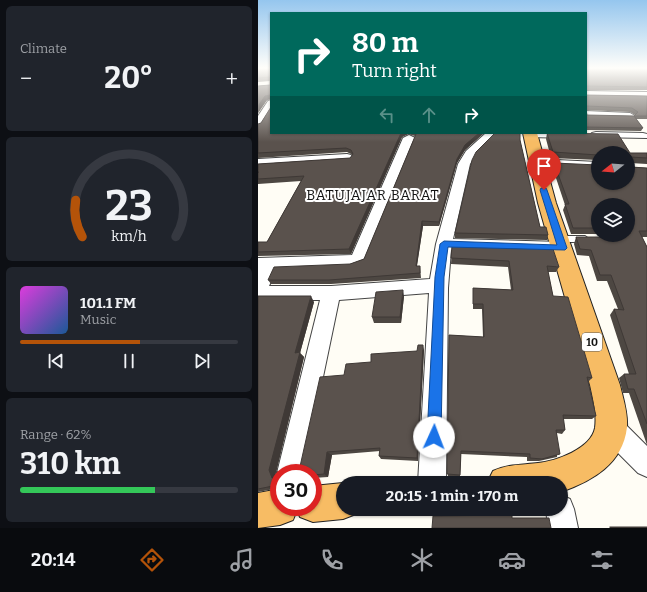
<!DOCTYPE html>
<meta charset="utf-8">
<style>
:root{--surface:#171b24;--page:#20242c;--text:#f1f3f6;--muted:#9ea1a6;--line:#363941;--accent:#b45309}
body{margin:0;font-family:Bitter,serif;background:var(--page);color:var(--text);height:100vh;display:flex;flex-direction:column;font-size:15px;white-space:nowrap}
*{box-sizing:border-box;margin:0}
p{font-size:13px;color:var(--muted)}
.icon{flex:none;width:22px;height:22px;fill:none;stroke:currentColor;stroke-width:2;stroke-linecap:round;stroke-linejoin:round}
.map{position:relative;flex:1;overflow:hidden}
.details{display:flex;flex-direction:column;gap:6px;padding:6px;background:#0d0f14;width:258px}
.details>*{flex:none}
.banner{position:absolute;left:12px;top:12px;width:317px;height:122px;border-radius:0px;box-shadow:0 1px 3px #0004;background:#00695c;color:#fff;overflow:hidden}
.needle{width:26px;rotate:253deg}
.tools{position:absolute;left:333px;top:146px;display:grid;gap:8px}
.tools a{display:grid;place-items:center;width:44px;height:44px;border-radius:50%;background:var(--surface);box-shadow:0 1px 3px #0004;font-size:20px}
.speed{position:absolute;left:12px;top:464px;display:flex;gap:8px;font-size:20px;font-weight:700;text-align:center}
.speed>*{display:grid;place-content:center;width:52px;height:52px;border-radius:50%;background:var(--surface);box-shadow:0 1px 3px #0004;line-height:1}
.speed .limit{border:6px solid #d22;background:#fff;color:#111}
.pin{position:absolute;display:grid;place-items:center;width:34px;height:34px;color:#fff;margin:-41px -17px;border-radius:50% 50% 50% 0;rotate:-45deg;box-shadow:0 0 4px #0007}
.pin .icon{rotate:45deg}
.me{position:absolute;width:44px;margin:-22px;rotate:2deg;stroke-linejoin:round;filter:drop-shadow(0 0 3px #0008)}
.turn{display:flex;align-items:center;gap:14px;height:84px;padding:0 16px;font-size:18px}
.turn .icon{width:52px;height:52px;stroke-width:2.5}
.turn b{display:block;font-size:28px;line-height:34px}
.lanes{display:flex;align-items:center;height:38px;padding:0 16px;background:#0003;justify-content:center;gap:20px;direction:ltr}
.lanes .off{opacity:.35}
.big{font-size:30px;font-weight:700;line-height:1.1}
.details .widget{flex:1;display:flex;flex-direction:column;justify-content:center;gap:6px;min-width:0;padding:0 14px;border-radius:6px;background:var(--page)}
.details .dial{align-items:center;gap:0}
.dial svg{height:104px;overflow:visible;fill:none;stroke:var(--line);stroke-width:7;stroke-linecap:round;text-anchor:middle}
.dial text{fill:var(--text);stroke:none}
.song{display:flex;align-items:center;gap:12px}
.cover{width:48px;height:48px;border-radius:6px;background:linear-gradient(135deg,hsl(300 70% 55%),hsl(210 70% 35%))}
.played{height:4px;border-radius:2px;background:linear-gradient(90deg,var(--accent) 55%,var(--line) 55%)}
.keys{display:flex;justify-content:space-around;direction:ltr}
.heat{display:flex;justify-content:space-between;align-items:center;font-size:22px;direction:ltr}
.charge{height:6px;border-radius:3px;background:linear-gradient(90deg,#34c759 62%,var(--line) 0)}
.trip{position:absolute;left:78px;top:476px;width:232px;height:40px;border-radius:20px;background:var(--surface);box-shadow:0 1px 3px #0004;font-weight:700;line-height:40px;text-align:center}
.menu{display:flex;height:64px;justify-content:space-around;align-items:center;background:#090b0e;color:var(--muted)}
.menu .icon{width:28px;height:28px}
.menu .current{color:var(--accent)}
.menu b{font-size:18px;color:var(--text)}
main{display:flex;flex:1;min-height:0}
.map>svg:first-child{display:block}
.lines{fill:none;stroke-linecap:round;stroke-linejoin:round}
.service-casing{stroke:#444;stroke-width:2}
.minor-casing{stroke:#444;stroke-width:2}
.trunk-casing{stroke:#222;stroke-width:2}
.service{fill:#fff;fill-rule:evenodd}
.minor{fill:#fff;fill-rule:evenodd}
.trunk{fill:#f7bc64;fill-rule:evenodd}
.wall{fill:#4d4742;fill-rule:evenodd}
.shaded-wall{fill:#3f3936}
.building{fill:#5a524d;stroke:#3f3936}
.route{fill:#1a73e8;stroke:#114b97}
.labels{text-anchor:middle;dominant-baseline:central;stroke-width:4;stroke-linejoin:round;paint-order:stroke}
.shield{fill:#fff;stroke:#585858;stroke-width:1}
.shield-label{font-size:11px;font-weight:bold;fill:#111}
.quarter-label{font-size:14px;letter-spacing:1px;fill:#111;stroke:#fff}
</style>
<main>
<section class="details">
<div class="widget"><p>Climate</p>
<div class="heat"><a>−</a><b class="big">20°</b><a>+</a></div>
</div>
<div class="widget dial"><svg viewBox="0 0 100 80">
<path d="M14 69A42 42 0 1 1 86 69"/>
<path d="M14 69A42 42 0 0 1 9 41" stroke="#b45309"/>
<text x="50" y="56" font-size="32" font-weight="700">23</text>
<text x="50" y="72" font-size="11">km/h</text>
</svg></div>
<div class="widget">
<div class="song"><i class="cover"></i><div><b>101.1 FM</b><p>Music</p></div></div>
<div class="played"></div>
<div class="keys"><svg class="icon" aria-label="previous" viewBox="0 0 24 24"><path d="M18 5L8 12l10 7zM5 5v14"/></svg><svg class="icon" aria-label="pause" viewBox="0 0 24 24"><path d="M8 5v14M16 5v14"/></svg><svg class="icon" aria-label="next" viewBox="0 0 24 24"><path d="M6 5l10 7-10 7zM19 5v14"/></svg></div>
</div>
<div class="widget"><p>Range · 62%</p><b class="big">310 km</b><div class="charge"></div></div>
</section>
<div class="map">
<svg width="389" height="528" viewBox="0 0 389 528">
<rect width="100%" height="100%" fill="#fffdf5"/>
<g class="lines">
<defs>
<path id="service" d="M301,236H327L331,239C326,243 302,243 297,239Z"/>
<g id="minor">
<path d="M328,91L389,92V98L328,97Z"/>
<path d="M13,100V111L4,127L0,128V116L10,101Z"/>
<path d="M328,111L372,113L377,116L372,119L328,117Z"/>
<path d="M338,132L385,133L389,134V138L334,137L332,135L334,133Z"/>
<path d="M228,133H239L217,156L212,164L195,239L304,242L310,244L312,248L310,252L304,254L193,250L190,288L188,483H160L171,293L81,300L45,473H21V479L19,473L62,300H0V258L94,255L145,138L151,135L157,138L106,263L94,267L18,270L11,286H73L172,279L178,244L200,164L208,151Z"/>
<path d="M267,133H316L318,135L312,138L272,137L268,136Z"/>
<path d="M89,154L93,155L95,158L93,161L0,167V159Z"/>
<path d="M278,159L340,162V170L274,166L272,163L274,160Z"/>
<path d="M353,416L362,419L389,446V477L380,473L344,437L341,428L344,419Z"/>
<path d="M303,495L312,499L316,509L320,528H290L288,509H303Z"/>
</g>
<g id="trunk">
<path d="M265,133H279L298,203L362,385C365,398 370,413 369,427C365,464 334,481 303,492V483H229L235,471C250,464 264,465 280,463C298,461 333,449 337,428C339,414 335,399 332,385L280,203Z"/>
<path d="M85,483V509H100L98,514L85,519L55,522L42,517L39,510L35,520L22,525L0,528V493L21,489V507H55V486Z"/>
</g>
</defs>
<use href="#service" class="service-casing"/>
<use href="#minor" class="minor-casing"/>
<use href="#trunk" class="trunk-casing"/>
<use href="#service" class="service"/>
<use href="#minor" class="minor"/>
<use href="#trunk" class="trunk"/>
</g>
<g class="wall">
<path d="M0,68H13V133H226L207,150L199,163L181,226H165L159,266H162L163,278L73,284H13L10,280L92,264L106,259L157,136L150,134L144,137L93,254L0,256V242H9L43,181L0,184V164L92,158L95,155L89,152L0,158V124L3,123L13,107L12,99L9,100L0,113V86L12,85V81L0,82Z"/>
<rect x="328" y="68" width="61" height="22"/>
<path d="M328,95L389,96V119H378L385,128L383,131L328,130ZM328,110L372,112L377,115L376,116L329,115Z"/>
<path d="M289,133L372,153H389V164L372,163V167L389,168V237H384L389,247V445L371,393H365L361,378L366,374H371L352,315L356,309H360L349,281H339L331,256L319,255L316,244L318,237H367L365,235H370V205H340V234H313L305,210L307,205L295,169L296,163L340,183L370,153H340V160L293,158L288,139Z"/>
<path d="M262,140L282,227L290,235L289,240L197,238V233Z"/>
<path d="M194,246L301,267L298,272H290L295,296L334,378L330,382L338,416L334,419H305L307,430L304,434L299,433V457L281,461H269V457L203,454L202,477L190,476L191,335L225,337L224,309H215V288L253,290L250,267L193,264Z"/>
<path d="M0,296L56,302L42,353L46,357L18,472L41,471L86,375L113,362L159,351L166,350L160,461L123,459L121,456L122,451L74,455L70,477L55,478V473L21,478V488L0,492Z"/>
<path d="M146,296L143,323H116L114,317Z"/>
</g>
<g class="shaded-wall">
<path d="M12,95L13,99L9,100L0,113V106L7,96Z"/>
<path d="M143,133H150V134L144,137L93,254L91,249Z"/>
<path d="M221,133H226L207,150L199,163L181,226V222L199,159L207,145Z"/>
<path d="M164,221L165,226L158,271V266Z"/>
<path d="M145,290L146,296L143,323L142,317Z"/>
<path d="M53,296L56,302L42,353L46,357L18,473L17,478L21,479V488L15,486L14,478L11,470L37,353Z"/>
<path d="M165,345L166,350L160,461L159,458Z"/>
<path d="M69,452L74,455L70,477L66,474Z"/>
</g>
<g class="building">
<path d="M0,68H13V133H143L91,249L0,252V242H9L46,176L0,179V173L1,172H0V164L92,158L95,154L93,150L88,148L0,153V124L3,123L13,107L12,95L7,96L0,106V86L12,85V77L0,78Z"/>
<path d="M328,68H389V87L329,86L328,87Z"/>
<path d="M328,95L389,96V116H376L380,112L374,108L329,106L328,107Z"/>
<path d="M328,110L329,115L376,116L385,128L328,127Z"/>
<path d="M158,133H221L207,145L199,159L181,222L164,221L158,266H162V273L71,280H10L16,267L92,264L106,259L158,134Z"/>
<path d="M237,133H262V140L282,227H288L290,235L197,233L214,160L218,152Z"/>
<path d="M289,133L360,134L372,153H389V158L372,157V167L389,168V231H381L389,247V424L376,389H370L366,374H378L356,309L366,310L353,275H342L333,250L322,249L318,237H367L373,233L370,231V205H340V228H315L307,204H311L296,163L340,165V183H370V153H340V155L295,152Z"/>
<path d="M194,246L295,249L301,267L289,266L295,296L310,297L334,378L329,377L338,416L305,415L307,430H298L302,454L284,459L272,458V454L203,451L202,475L189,474L191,335L226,337L225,304H215V288L255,290L251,261L193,258Z"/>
<path d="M145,290L142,317H114L118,292Z"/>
<path d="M0,296H53L37,353L42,352L11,470L14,478H16L17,472L41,471L62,377L86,375L88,364L113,362V354L159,351L160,345H165L159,458L121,456L122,448L69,452L66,474L55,475V473H21V478H17L15,486L0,489Z"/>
<path d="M254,515V518H291L293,528H174L175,516Z"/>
<rect x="352" y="527" width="37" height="1"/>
</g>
<linearGradient id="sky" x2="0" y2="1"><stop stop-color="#95c6ee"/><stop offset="0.48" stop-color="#fffefa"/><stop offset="1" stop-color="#fffefa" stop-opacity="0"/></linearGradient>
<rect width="389" height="142" fill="url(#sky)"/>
<path class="route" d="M283,188H288L289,190L309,248L307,250L190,247L186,277L183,437L181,442L176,444L171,442L169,437L177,277L182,244L186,241L299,245L282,190Z"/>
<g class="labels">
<rect class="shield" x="324" y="333" width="20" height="18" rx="3"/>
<g class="shield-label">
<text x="334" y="342">10</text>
</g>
<g class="quarter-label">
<text x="115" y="195">BATUJAJAR BARAT</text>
</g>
</g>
</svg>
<div class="tools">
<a><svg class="needle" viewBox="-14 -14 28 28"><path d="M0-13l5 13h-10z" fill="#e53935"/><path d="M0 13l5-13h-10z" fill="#9ea1a6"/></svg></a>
<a><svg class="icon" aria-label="layers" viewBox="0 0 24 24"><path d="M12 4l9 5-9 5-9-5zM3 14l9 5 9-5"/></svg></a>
</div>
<div class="speed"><div class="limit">30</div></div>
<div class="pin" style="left:286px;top:190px;background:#d93025"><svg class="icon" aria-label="arrive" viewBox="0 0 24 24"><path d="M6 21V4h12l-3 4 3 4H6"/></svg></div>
<svg class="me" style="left:176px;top:437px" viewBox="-20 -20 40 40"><circle r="19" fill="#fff"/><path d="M0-13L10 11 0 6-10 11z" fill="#1a73e8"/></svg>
<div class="trip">20:15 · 1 min · 170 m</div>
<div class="banner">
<div class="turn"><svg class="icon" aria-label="right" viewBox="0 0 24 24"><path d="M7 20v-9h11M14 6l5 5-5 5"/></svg><div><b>80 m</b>Turn right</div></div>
<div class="lanes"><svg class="icon off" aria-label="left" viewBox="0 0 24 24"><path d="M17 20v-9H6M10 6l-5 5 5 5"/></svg><svg class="icon off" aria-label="ahead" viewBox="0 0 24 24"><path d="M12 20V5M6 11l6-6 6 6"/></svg><svg class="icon" aria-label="right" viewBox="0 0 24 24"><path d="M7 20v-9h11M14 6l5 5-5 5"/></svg></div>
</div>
</div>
</main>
<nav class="menu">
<b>20:14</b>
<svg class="icon current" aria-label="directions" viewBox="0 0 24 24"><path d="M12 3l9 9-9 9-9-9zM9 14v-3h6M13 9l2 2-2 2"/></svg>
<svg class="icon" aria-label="music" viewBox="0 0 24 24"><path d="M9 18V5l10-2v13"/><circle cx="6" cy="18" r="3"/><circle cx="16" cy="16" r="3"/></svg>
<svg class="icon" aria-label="phone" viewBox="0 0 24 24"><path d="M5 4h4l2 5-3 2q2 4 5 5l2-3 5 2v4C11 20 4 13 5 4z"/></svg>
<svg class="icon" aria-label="climate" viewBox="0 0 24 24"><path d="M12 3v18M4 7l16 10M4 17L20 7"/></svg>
<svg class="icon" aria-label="car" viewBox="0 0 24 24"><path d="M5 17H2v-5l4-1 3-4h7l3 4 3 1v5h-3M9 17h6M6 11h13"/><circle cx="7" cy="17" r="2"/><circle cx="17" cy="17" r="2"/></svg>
<svg class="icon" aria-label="filters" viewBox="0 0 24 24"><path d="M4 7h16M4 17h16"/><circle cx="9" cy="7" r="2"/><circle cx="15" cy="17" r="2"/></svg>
</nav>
